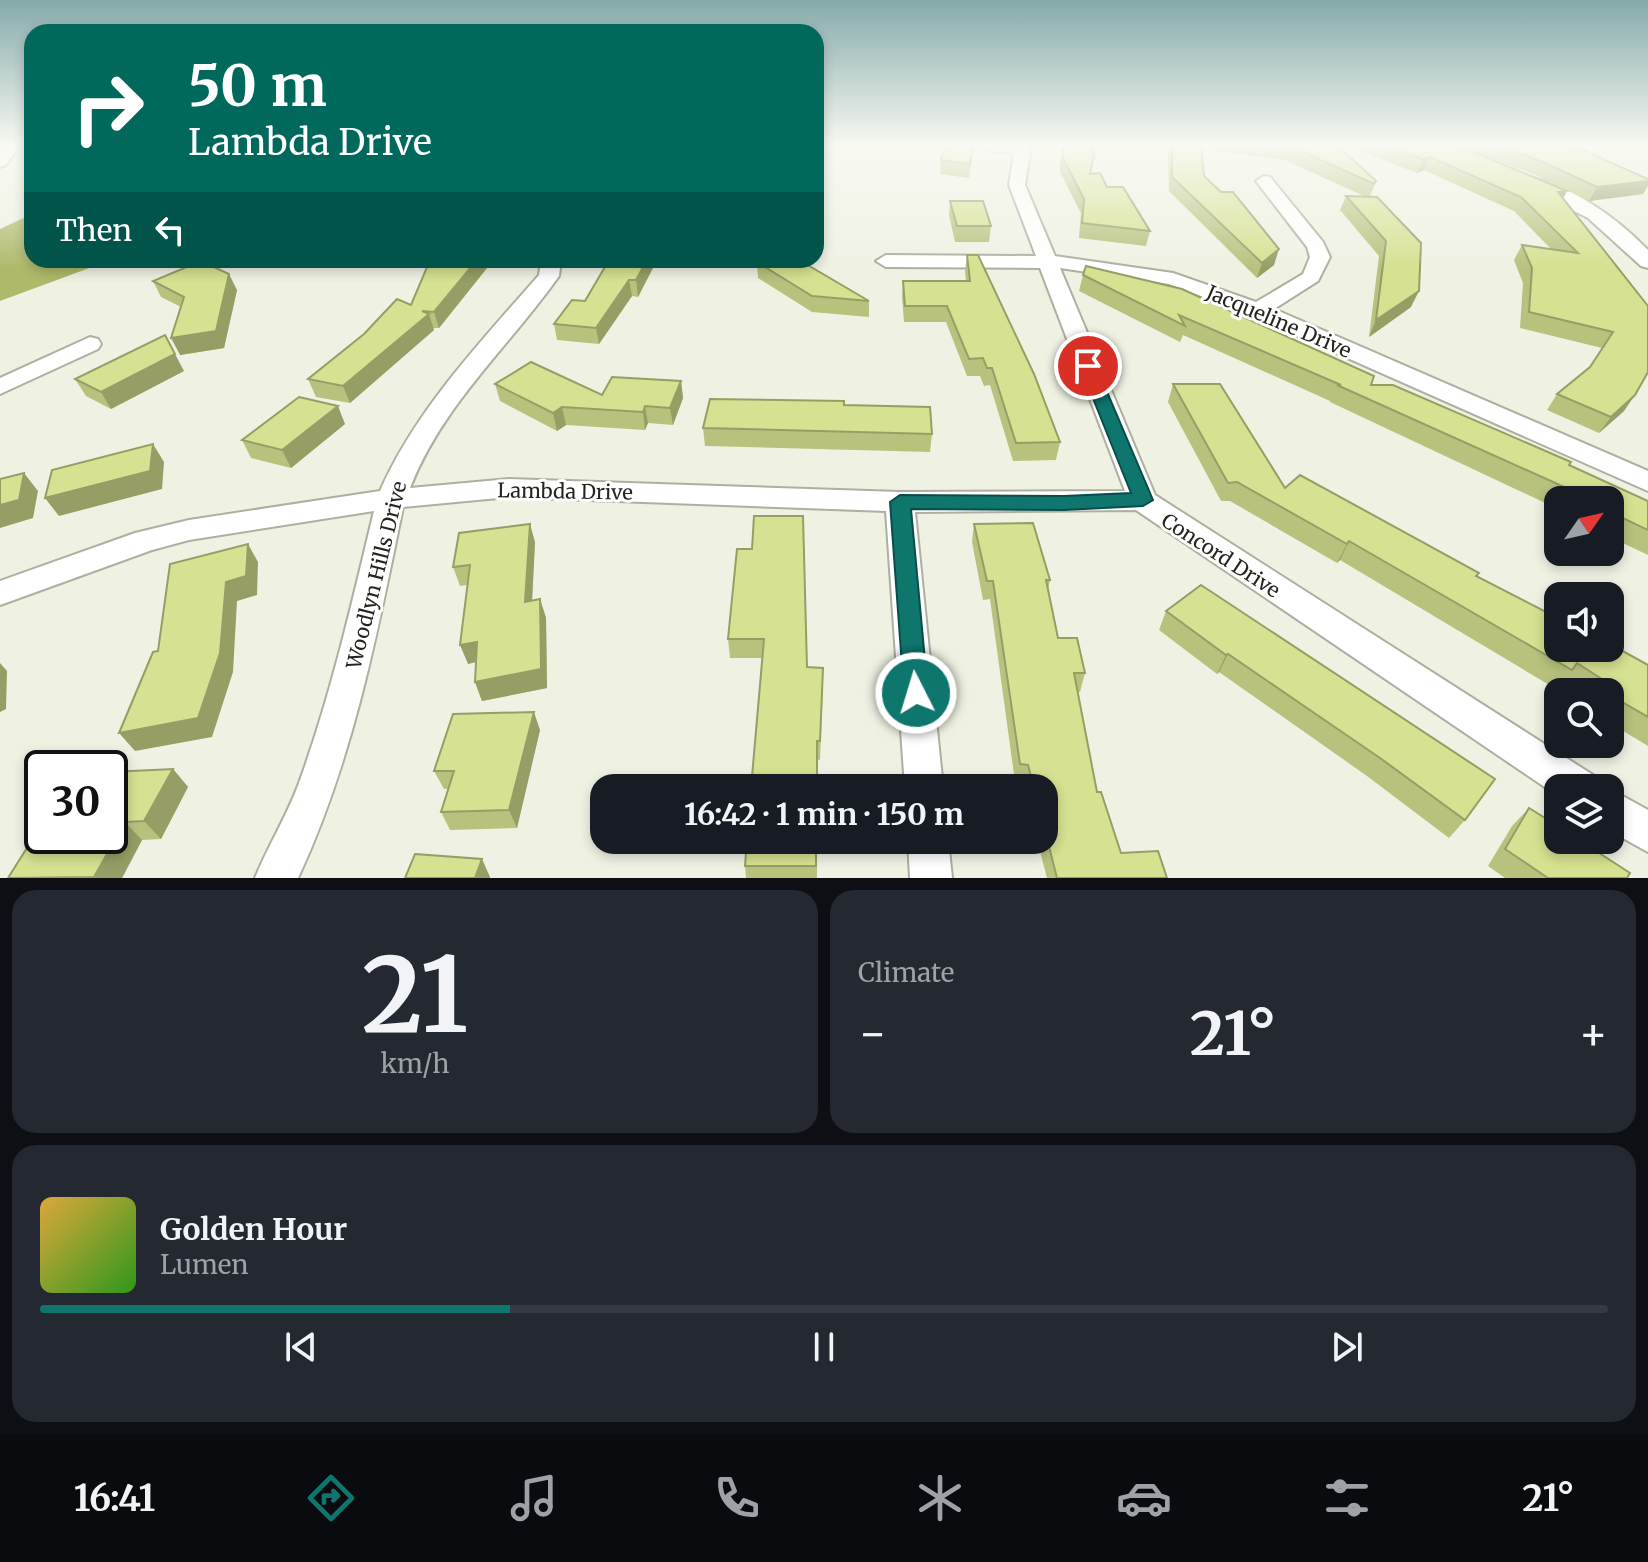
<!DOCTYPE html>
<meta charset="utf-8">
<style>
:root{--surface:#171b24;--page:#242831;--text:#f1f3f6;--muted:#9ea1a6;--line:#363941;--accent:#0f766e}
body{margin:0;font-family:Merriweather,serif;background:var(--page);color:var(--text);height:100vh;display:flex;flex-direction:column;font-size:30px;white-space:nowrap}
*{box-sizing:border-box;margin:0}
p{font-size:26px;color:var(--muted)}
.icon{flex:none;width:44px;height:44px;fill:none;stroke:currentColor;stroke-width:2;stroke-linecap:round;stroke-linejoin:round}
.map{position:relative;height:878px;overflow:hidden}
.drawer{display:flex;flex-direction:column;gap:12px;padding:12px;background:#0d0f14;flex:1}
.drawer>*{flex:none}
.hud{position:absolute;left:24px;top:24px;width:800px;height:244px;border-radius:24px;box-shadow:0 4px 12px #0003;background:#00695c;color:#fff;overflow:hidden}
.needle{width:52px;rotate:56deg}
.tools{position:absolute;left:1544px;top:486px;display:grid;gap:16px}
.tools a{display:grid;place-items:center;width:80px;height:80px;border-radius:16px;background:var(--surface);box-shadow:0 4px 12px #0003;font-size:40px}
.speed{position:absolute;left:24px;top:750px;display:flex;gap:16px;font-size:40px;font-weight:700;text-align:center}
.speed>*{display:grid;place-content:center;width:104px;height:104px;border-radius:50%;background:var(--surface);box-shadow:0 4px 12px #0003;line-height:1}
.speed .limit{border:4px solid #111;border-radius:12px;background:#fff;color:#111}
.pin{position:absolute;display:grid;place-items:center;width:68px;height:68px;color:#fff;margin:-34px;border:4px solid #fff;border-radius:50%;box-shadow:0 2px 8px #0007}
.me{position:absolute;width:88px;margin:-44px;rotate:355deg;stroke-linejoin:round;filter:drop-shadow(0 0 6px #0008)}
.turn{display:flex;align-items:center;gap:28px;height:168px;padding:0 32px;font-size:36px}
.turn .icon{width:104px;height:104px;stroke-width:2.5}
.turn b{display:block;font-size:56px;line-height:68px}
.then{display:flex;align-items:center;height:76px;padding:0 32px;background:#0003;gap:16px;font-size:30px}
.big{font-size:60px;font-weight:700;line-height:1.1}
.drawer .widget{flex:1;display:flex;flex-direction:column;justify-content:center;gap:12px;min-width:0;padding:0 28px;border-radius:24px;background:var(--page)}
.drawer .dial{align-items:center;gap:0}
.dial b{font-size:104px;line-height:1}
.song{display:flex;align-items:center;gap:24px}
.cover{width:96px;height:96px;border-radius:12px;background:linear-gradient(135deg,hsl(40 70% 55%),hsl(110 70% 35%))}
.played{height:8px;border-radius:4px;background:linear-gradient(90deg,var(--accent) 30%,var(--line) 30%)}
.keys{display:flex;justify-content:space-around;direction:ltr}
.heat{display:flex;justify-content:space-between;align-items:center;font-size:44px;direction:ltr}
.drawer .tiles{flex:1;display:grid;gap:12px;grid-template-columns:1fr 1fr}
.widget:last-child{grid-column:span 2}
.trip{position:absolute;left:590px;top:774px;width:468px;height:80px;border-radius:24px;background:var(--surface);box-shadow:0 4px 12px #0003;font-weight:700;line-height:80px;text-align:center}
.dock{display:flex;height:128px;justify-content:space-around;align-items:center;background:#090b0e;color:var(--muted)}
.dock .icon{width:56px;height:56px}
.dock .on{color:var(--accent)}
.dock b{font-size:36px;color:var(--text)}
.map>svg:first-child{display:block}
.forest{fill:#afb96a}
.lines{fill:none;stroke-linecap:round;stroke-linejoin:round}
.minor-casing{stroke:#adafa1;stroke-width:4}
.minor{fill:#fff;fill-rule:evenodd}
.wall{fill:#b8c27d}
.shaded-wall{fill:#969e66}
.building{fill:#d6e191;stroke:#969e66;stroke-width:2}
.route{fill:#0f766e;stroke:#0a4d48;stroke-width:2}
.labels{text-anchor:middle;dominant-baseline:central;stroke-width:6;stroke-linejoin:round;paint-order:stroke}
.street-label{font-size:20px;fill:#252520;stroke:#fff}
</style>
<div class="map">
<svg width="1648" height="878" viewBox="0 0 1648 878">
<rect width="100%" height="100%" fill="#eff2e3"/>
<path class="forest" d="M32,214V260H111L0,301V229Z"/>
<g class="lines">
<defs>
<g id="minor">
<path d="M3,146H19L6,165L0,167V151Z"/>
<path d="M984,146H1031L1025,185L1055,256L1173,273L1256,302L1303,274L1310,257L1307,247L1256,181L1264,176L1270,177L1323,242L1330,257L1318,281L1274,309L1648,471V491L1250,315L1169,284L1060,268L1155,495L1593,775L1598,788H1558V796L1136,510L915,512L943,788H905L886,511L509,497L403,507C377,635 353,760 298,878H255C268,846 287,816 299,783C331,695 352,603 374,511L189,540L152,550L0,605V581L135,533L189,520L380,491C417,408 480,343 539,275L541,260H561L559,276C508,348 443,404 410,488L509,479L900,492L1125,491L1040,268L886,267L876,261L886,255L1036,256L1009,185L1014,153L992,151Z"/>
<path d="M1531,177C1575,188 1617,218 1648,250V268L1641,266L1588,218L1525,186L1523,182Z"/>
<path d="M90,337L98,339L101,344L98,349L0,394V378Z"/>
<path d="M1610,789L1648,810V852L1610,831Z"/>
<path d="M908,840H948L952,878H910Z"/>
</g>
</defs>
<use href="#minor" class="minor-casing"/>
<use href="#minor" class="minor"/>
</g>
<g class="wall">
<path d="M974,146L969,178L940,174L941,160Z"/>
<path d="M1063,146L1090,174L1107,187L1150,231L1146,246L1079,238L1081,213L1060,172V162Z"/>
<path d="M1170,146H1172L1221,192L1274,265L1257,278L1169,191L1168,151Z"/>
<path d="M1212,146H1338L1376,181L1370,196L1411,307L1369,337L1379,256L1340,210L1346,196H1364L1285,160L1212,150Z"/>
<path d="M1346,146H1566L1643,194L1589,201L1536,175L1472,151L1567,191L1563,199L1648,306L1624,411L1599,433L1547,410L1557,394L1590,367L1602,348L1520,328L1523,283L1514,260L1522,245L1551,249L1514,211L1424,170L1417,173Z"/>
<path d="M950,201L991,226L989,242H955L949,215Z"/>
<path d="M967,255L1060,442L1056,460L1013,461L990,385L984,386L980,376H967L946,322H904L902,297L903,281H966L965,271Z"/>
<path d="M430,260H491V263L439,328H433L434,330L350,403L316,397L308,379L364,334L411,305Z"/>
<path d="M609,260H657L638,297L632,296L599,344L557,340L554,324L585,301Z"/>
<path d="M757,262L869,301V317L812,312L758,278Z"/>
<path d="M1083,275L1371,385L1569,465L1648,501V555L1610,537V500H1558V509L1330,402V401L1183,335L1180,342L1079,291Z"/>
<path d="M153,281L237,290L224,348L180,355L181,307L161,297Z"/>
<path d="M184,371L111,409L86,396L75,379Z"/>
<path d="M681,381L683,398L673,425L648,423L645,430L566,425L557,431L500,401L495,384L602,395Z"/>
<path d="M1173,384L1285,488L1477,576L1648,665V746L1610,723V692H1577L1562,682L1556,689L1340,560L1337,563L1230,501H1221L1168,402Z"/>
<path d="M844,405L932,434L930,452L705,446L703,428Z"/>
<path d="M345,424L291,468L251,458L242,440Z"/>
<path d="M974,524L1050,580L1048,590L1058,638L1085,673L1080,692H1078L1097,792L1121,853L1167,878H1047L1037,840H1044V788H1025L1023,783L1015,782L990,599L983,600L972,542Z"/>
<path d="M535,542L532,601L540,599L546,618L547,688L482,701L475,682L476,662L468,664L467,585L460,586L453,567Z"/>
<path d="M752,549L807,667L823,686L820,760L817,759L762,658H730L728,639Z"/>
<path d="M1201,585L1465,820L1449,838L1367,776L1219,672L1217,674L1159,630L1166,611Z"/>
<path d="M540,730L517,828L450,830L441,812L448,789H444L434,771Z"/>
<path d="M173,769L188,787L161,839L142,840L122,878H8Z"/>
<path d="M1529,808L1627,878H1505L1488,866L1512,826Z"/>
<path d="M817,840V878H746L745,866Z"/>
</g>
<g class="shaded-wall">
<path d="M1430,157L1424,170L1417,173L1423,159Z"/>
<path d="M1648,181V186L1643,194L1589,201L1597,187Z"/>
<path d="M1567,191L1559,205L1558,192Z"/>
<path d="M1279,249L1274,265L1257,278L1262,263Z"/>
<path d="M477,260H491V263L439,328L434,312Z"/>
<path d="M647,260H657L638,297L636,280Z"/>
<path d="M229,274L237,290L224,348L180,355L171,338Z"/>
<path d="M629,280L632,296L599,344L596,328Z"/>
<path d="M1419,291L1411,307L1369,337L1376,320Z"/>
<path d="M429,314L434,330L350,403L343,386Z"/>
<path d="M165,335L184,371L111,409L101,392Z"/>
<path d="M681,381L683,398L673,425L670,408Z"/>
<path d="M1635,395L1624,411L1599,433L1611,417Z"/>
<path d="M338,406L345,424L291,468L282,450Z"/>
<path d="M645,406L648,423L645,430L643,412Z"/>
<path d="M562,407L566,425L557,431L553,413Z"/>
<path d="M153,444L164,462L162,489L59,516L45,498Z"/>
<path d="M24,473L38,491L33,518L0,528V505Z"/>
<path d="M530,524L535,542L531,621L525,602Z"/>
<path d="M1349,541L1340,560L1337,563L1347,544Z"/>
<path d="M248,544L258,562L257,595L237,601L233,672L212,737L135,751L119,733L226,582Z"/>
<path d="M540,599L546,618L547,688L482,701L475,682Z"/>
<path d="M477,642L484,660L468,664L460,645Z"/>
<path d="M1228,654L1219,672L1217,674L1226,655Z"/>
<path d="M0,663L7,671L6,709L0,712Z"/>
<path d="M534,712L540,730L517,828L509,810Z"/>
<path d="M173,769L188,787L161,839L144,821Z"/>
<path d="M125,822L142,840L122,878H96L94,877Z"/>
<path d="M482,859L490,877V878H475Z"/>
</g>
<g class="building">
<path d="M945,146H973L970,164L941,160Z"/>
<path d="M1063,146H1092L1094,155L1090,174L1100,173L1107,187H1123L1150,231L1082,223L1084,199L1063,158Z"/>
<path d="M1172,146H1201L1204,176L1221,192H1233L1279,249L1262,263L1172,177Z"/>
<path d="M1284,146H1338L1376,181L1374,184L1290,146Z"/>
<path d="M1385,146H1459L1567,191L1558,192L1648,306V372L1635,395L1611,417L1557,394L1590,367L1613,332L1529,312L1532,268L1522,245L1578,253L1521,197L1430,157L1423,159Z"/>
<path d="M1500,146H1566L1585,151L1648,179V181L1597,187L1543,162Z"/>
<path d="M1346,196L1377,197L1421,243L1419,291L1376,320L1386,241Z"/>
<path d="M950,201H983L991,226H957Z"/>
<path d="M967,255H978L1034,374L1060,442L1016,443L992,368H987L983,358L969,359L947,306H905L903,281H970Z"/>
<path d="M430,260H477L434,312L422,311L429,314L343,386L308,379L364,334L397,299L411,305Z"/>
<path d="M609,260H647L636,280H629L596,328L554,324L572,300L585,301Z"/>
<path d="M758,260H799L869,301L812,296L757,262Z"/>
<path d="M201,261L229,274L216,331L171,338L184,297L153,281Z"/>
<path d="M1086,266L1182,289L1374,376L1371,385H1393L1571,462L1569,465L1648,501V530L1610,512V500H1584L1580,498L1582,495L1337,385H1341L1179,315L1185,326L1083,275Z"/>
<path d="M165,335L175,354L101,392L75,379Z"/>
<path d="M531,362L602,395L612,377L681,381L670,408L645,406L643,412L562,407L553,413L495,384Z"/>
<path d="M1173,384H1220L1285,488L1300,475L1479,573L1476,576L1558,618V648H1610V644L1648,665V717L1610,695V692H1606L1600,689L1605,681L1577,663L1572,670L1349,541L1347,544L1237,482L1228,483Z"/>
<path d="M299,397L338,406L282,450L242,440Z"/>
<path d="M710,399L844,401V405L930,407L932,434L703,428Z"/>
<path d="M153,444L150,471L45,498L52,470Z"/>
<path d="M24,473L19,500L0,505V479Z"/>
<path d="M754,516H803L807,667L823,668L820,741H817V788H751L764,639H728L737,549H752Z"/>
<path d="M1033,523L1050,580H1046L1058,638H1077L1085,673H1074L1097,792H1101L1121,853L1158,851L1167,878H1057L1044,827V788H1034L1028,765L1020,764L993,581H987L974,524Z"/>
<path d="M530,524L525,602L540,599L541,669L475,682L477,642L460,645L470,565L453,567L459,533Z"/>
<path d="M248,544L246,576L226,582L220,653L198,718L119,733L153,652L158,651L170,564Z"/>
<path d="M1201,585L1495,779L1465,820L1380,758L1228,654L1226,655L1166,611Z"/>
<path d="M534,712L509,810L441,812L454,771H434L453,714Z"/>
<path d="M173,769L144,821L125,822L94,877L8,878L42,824V836H110V772Z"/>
<path d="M1529,808L1558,826V840H1579L1630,873L1627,878H1548L1505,849Z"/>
<path d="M747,840H816V866H745Z"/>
<path d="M415,854L482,859L475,878H405Z"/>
</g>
<linearGradient id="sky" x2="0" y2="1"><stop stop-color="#85aaaa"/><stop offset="0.54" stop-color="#f8f9f2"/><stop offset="1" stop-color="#f8f9f2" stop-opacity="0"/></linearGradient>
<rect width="1648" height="269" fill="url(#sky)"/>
<path class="route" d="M1088,361L1096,366L1153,500L1143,506L1064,510L911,509L928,693L924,700L916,703L907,700L904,693L890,502L900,495L1064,496L1131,493L1080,366Z"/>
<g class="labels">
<g class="street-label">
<text transform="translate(1279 321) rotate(23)">Jacqueline Drive</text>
<text transform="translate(565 491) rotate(1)">Lambda Drive</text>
<text transform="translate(1221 555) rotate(33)">Concord Drive</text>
<text transform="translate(376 575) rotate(-76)">Woodlyn Hills Drive</text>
</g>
</g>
</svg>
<div class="tools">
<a><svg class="needle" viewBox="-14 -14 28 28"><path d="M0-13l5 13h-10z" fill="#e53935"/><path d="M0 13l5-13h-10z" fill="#9ea1a6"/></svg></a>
<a><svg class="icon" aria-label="sound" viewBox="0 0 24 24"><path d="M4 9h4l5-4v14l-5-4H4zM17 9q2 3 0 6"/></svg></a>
<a><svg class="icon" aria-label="search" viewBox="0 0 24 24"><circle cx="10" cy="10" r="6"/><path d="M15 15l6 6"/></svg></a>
<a><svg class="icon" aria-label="layers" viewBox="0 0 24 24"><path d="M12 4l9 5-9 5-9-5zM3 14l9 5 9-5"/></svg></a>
</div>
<div class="speed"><div class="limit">30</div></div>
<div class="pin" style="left:1088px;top:366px;background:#d93025"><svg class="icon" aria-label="arrive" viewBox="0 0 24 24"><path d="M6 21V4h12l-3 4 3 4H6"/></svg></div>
<svg class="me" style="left:916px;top:693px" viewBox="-20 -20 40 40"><circle r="17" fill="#0f766e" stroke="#fff" stroke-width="3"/><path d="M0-11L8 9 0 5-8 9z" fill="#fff"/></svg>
<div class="trip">16:42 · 1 min · 150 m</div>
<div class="hud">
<div class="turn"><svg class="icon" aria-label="right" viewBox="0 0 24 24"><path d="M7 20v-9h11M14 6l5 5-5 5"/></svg><div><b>50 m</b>Lambda Drive</div></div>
<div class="then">Then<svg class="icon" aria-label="left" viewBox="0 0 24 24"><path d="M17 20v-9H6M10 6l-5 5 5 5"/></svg></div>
</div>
</div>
<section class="drawer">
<div class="tiles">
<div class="widget dial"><b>21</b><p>km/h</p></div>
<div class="widget"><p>Climate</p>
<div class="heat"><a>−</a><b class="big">21°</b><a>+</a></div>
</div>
<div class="widget">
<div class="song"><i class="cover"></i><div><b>Golden Hour</b><p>Lumen</p></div></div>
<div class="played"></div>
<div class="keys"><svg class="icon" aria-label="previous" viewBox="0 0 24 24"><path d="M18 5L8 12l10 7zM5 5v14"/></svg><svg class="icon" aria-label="pause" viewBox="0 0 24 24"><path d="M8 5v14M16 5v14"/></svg><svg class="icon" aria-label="next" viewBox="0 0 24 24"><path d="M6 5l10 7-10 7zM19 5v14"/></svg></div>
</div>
</div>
</section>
<nav class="dock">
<b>16:41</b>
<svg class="icon on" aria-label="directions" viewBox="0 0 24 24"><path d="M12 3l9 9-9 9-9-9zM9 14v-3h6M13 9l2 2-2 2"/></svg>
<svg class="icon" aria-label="music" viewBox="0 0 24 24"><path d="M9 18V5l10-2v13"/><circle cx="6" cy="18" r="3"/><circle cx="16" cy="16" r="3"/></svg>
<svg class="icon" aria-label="phone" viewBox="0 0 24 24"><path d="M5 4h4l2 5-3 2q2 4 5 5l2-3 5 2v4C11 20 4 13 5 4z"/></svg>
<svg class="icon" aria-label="climate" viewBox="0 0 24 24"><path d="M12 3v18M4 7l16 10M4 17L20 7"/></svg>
<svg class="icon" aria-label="car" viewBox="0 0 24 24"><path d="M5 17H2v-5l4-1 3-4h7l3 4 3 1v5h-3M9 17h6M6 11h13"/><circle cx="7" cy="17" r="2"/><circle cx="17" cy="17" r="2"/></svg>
<svg class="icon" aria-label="filters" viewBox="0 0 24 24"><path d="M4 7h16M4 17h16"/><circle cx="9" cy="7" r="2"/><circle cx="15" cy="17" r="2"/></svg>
<b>21°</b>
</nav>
